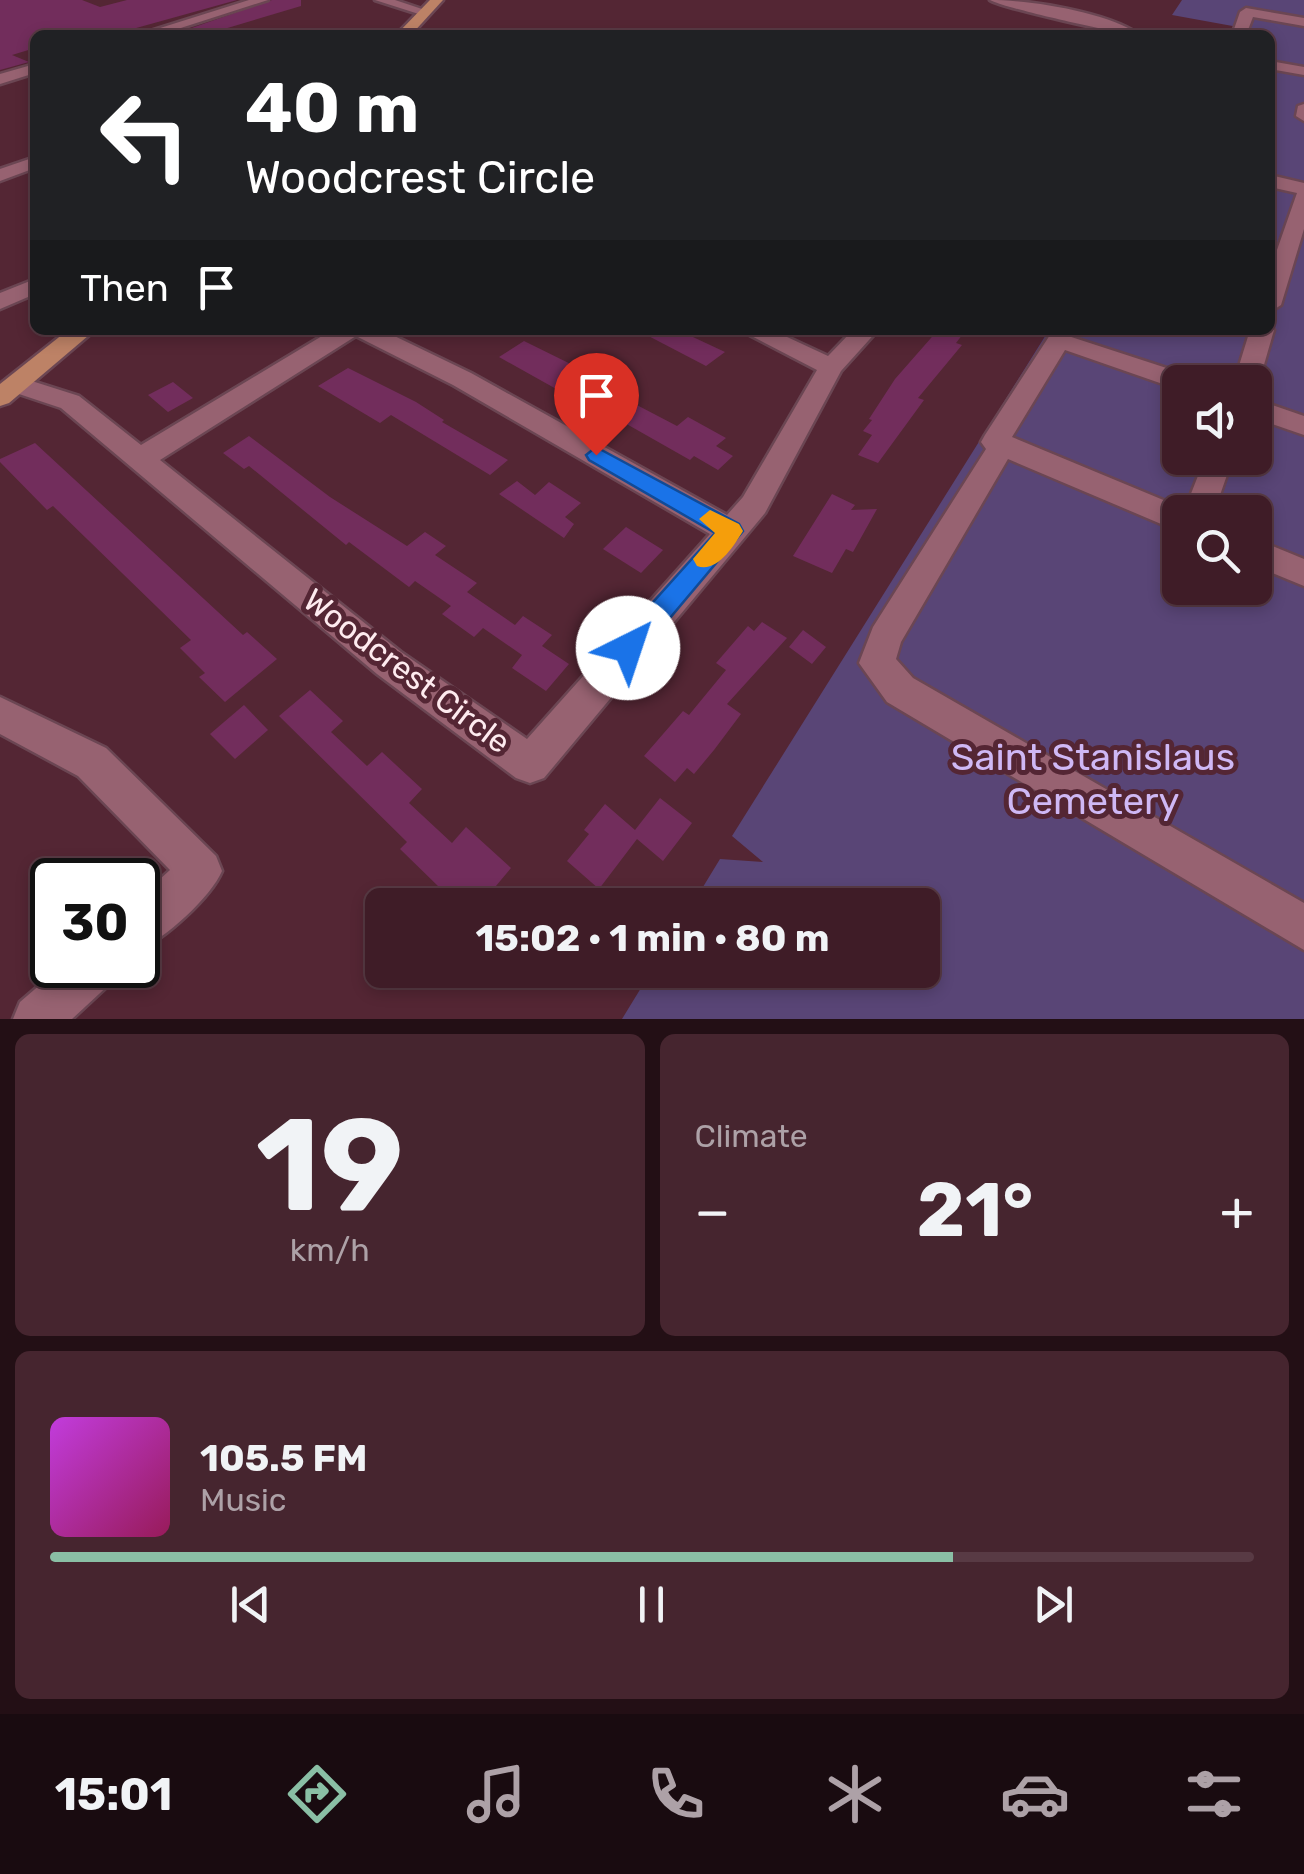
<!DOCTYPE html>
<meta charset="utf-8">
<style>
:root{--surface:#3f1c27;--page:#46252f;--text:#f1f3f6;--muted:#ada1a7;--line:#583a44;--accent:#8abfa5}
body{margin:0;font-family:Rubik,sans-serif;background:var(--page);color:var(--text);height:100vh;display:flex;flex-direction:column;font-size:38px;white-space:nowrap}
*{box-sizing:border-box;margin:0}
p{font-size:32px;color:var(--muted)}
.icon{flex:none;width:55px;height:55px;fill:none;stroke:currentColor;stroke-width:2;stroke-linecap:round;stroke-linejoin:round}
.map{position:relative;height:1019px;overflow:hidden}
.sheet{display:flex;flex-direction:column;gap:15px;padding:15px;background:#230f15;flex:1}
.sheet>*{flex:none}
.banner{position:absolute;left:30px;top:30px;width:1245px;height:305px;border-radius:15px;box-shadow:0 5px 15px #0003,0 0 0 2px var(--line);background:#202124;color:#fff;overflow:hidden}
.tools{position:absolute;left:1162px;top:365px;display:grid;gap:20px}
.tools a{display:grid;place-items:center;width:110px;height:110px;border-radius:15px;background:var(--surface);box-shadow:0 5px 15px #0003,0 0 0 2px var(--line);font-size:50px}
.speed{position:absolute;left:30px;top:858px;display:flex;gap:20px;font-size:50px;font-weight:700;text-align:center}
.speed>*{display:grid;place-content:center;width:130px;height:130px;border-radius:50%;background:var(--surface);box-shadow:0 5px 15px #0003,0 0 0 2px var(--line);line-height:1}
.speed .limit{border:5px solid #111;border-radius:15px;background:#fff;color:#111}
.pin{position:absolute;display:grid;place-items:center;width:85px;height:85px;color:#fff;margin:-102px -42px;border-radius:50% 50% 50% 0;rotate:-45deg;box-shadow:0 0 10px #0007}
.pin .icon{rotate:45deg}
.me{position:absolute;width:110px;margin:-55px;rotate:41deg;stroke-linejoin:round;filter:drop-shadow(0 0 8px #0008)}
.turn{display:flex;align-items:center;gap:35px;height:210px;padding:0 50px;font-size:45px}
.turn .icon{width:130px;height:130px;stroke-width:2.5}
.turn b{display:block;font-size:70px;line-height:85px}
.then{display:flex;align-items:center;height:95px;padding:0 50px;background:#0003;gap:20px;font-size:38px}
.big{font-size:75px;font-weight:700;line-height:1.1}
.sheet .card{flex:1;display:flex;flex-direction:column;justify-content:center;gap:15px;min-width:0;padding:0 35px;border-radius:15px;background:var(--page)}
.sheet .dial{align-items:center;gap:0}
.dial b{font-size:130px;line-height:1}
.song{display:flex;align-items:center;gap:30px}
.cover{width:120px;height:120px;border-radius:15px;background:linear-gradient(135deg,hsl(290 70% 55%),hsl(330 70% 35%))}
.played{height:10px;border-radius:5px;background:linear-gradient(90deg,var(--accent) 75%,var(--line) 75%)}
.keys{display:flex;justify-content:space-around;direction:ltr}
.heat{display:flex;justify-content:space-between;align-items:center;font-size:55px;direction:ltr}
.sheet .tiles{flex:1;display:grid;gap:15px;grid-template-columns:1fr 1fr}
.card:last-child{grid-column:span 2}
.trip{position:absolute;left:365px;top:888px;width:575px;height:100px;border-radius:15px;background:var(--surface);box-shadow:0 5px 15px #0003,0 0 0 2px var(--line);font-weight:700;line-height:100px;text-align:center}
.tabs{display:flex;height:160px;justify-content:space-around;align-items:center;background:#190b10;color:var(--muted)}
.tabs .icon{width:70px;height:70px}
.tabs .current{color:var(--accent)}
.tabs b{font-size:45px;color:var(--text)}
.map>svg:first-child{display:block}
.green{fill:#594576;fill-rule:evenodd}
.building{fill:#722d5c}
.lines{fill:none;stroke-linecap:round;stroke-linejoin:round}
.minor-casing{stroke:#6b4653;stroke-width:5}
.major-casing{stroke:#6b4653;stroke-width:5}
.minor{fill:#976271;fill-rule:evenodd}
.major{fill:#bd8266;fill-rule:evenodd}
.route{fill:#1a73e8;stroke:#114b97;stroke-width:2.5}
.slow{fill:#f59e0b}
.labels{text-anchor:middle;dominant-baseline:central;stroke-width:10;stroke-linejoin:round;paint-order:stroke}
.street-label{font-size:32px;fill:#feebef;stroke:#542634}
.near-park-label{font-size:38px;fill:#cfb8f5;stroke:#542634}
</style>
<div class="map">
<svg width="1304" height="1019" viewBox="0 0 1304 1019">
<rect width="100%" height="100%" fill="#542634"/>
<path class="green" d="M1182,0H1304V1019H622L652,970H922V905H692L720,859L763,862L732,836L1049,330H1270V35H1234L1238,27L1172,15ZM1180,382H1255V458H1180ZM1180,512H1255V588H1180Z"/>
<g class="building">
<path d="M0,0H82L100,7L127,0H237L111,35H35V48L12,55L29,62L0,70Z"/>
<path d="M272,0H301V6L204,35L183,31Z"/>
<path d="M637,330H678L725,352L706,366Z"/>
<path d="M938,330H966L956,343L962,345L918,398L924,400L878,463L858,455L872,435L863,431L872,420L869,419L895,379Z"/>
<path d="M524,341L593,375L586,380L602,389L583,404L499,357Z"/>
<path d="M348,368L416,402L444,420L442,422L508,460L490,475L391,415L380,423L318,386Z"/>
<path d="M173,382L193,398L168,412L148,395Z"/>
<path d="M633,403L677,426L688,417L726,438L716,446L733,456L718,470L694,456L690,460L616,418Z"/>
<path d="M249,436L330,497L407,546L425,532L446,546L435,555L477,583L467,592L515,625L523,616L552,635L542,646L569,664L546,691L512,668L522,655L483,628L474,637L442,614L451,606L415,581L409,587L349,542L346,545L249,466L244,469L223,453Z"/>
<path d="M35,443L243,635L247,632L277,659L225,702L199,677L205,673L180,648L191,640L53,506L47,510L0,462V459Z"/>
<path d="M517,481L535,495L549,482L581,503L565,517L574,524L564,538L499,494Z"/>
<path d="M832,494L855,505L851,510L877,509L853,552L846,549L832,573L793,556Z"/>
<path d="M626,527L663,550L641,573L603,549Z"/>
<path d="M762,622L787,638L727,704L741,714L714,750L694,774L687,768L675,782L644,756L683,711L689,715L726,670L716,663L748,626L754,631Z"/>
<path d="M803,630L826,647L812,664L789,647Z"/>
<path d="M310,690L343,721L331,732L367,766L382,752L422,789L409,803L452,843L466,827L511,868L480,905L466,891L454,905H424L439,887L400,849L407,842L279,716Z"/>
<path d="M244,705L268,730L235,759L210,734Z"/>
<path d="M660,798L692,823L663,861L637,839L599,889L567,861L589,834L584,830L605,804L635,830Z"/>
</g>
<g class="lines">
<defs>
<g id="minor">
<path d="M249,0H268L159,35H138Z"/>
<path d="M375,0H395L431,12L425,16Z"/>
<path d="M990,0C1030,0 1107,12 1140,35C1122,35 1004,8 990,0Z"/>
<path d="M1246,8L1304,18V26L1253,17L1246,35H1232L1240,12Z"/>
<path d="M1270,61L1304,67V75L1270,69Z"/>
<path d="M35,64V73L0,84V74Z"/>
<path d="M1304,104V121L1296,116L1298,106Z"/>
<path d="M35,157V168L0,181V169Z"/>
<path d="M1270,175L1304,183V229L1281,305L1270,312V270L1297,193L1270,187Z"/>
<path d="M35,279V294L0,309V293Z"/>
<path d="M1270,325L1274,330L1259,382L1255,388V382H1234L1250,330H1270Z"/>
<path d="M332,330H382L471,373L727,515L743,497L817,370L740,330H772L828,356L853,330H878L841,371L765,513L544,778L530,783L516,778L377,674L61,408L7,390L3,384L16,376L79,396L141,445ZM356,336L453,385L710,534L527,739L401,652L160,460Z"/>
<path d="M1059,333L1191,376L1195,382H1180V390L1065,350L1012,437L1185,509L1205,458H1233L1214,512H1180V532L1008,459L901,642L896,659L913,678L1304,903V950L887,702L859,663L873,627L986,449L981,442L985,435L1050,335Z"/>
<path d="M1255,399L1304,416V435L1255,418Z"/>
<path d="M1255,539L1304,559V586L1255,566Z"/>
<path d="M0,697L106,748L216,856L222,871C211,897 164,940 138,950V899L170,870L78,776L0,734Z"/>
<path d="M63,965H120L113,981L72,1019H13L20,1002Z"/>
</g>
<g id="major">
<path d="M430,0H443L411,35H396Z"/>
<path d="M68,330H95L9,403L0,406V384Z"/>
</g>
</defs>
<use href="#minor" class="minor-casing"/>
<use href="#major" class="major-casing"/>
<use href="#minor" class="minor"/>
<use href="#major" class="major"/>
</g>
<path class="route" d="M596,447L739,524L743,531L638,656L628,660L619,656L615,648L619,640L715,533L589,460L586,455Z"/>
<path class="slow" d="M710,510L739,524L743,531C733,547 717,573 697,566L693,559L715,533L699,519Z"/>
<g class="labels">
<g class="street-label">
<text transform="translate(407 671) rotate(37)">Woodcrest Circle</text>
</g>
<g class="near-park-label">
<text x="1093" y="757">Saint Stanislaus<tspan x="1093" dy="44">Cemetery</tspan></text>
</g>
</g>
</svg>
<div class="tools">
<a><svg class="icon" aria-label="sound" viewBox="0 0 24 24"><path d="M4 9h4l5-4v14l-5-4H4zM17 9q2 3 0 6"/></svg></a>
<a><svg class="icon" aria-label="search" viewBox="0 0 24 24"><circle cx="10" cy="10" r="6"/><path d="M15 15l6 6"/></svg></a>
</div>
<div class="speed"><div class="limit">30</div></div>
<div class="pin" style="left:596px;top:455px;background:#d93025"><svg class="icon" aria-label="arrive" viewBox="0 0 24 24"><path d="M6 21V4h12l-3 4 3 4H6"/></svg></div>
<svg class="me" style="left:628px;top:648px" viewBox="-20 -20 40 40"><circle r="19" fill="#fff"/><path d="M0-13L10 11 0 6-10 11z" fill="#1a73e8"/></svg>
<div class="trip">15:02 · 1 min · 80 m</div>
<div class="banner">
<div class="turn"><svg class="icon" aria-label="left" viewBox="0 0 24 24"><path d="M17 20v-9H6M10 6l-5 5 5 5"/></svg><div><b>40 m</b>Woodcrest Circle</div></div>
<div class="then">Then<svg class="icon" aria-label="arrive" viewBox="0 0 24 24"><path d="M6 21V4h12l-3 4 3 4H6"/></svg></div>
</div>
</div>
<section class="sheet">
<div class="tiles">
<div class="card dial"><b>19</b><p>km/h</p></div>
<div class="card"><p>Climate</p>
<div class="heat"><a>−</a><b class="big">21°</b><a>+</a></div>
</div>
<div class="card">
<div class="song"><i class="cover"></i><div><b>105.5 FM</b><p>Music</p></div></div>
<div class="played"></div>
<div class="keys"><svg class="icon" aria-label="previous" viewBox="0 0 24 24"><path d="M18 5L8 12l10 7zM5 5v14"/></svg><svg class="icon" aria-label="pause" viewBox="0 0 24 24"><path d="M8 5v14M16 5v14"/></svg><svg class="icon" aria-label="next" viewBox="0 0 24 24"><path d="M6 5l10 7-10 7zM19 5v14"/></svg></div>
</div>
</div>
</section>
<nav class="tabs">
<b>15:01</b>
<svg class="icon current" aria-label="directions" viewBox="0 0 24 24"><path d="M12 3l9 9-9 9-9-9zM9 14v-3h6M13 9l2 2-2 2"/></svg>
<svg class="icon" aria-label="music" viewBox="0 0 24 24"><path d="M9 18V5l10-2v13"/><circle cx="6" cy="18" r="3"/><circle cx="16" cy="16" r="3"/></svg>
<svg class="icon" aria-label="phone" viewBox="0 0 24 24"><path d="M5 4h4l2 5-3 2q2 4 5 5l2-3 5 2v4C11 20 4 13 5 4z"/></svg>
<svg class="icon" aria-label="climate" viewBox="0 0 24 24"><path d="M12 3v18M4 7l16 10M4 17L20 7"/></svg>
<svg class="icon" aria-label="car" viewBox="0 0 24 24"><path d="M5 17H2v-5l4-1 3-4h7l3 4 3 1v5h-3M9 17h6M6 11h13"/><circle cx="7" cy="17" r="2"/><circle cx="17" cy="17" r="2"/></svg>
<svg class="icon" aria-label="filters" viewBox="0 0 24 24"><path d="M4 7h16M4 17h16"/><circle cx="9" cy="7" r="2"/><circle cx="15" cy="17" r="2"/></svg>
</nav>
